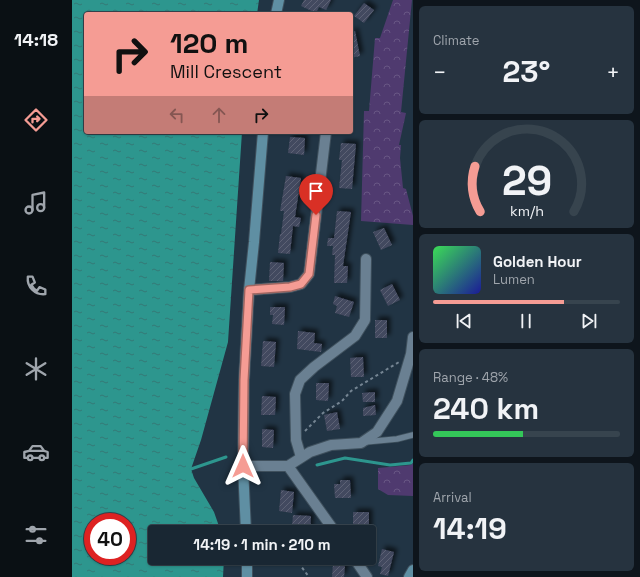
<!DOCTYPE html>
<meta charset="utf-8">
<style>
:root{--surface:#192733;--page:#26333f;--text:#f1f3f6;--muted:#9fa5ac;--line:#37444e;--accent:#f59c94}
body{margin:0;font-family:"Space Grotesk",sans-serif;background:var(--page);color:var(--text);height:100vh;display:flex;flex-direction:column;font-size:15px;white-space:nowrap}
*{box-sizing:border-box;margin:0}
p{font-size:13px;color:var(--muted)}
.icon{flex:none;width:22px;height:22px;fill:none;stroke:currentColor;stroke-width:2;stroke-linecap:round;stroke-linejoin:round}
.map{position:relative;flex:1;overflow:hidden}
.drawer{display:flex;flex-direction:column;gap:6px;padding:6px;background:#0e151c;width:227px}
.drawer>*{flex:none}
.banner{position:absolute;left:12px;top:12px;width:269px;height:122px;border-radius:4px;box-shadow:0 1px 3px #0004,0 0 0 1px var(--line);background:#f59c94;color:#111;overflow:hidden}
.speed{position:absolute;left:12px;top:513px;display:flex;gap:8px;font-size:20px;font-weight:700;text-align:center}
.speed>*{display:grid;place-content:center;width:52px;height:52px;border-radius:50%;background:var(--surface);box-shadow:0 1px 3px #0004,0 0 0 1px var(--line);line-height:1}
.speed .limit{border:6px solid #d22;background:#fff;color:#111}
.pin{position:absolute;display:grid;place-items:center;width:34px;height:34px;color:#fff;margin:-41px -17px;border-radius:50% 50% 50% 0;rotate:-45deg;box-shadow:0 0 4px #0007}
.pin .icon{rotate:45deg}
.me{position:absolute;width:44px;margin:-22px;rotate:0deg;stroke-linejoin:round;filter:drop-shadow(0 0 3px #0008)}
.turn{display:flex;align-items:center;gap:14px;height:84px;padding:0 20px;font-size:18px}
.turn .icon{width:52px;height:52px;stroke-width:2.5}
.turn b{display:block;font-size:28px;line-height:34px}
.lanes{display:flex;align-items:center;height:38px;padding:0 20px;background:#0003;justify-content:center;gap:20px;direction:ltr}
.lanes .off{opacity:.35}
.big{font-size:30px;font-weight:700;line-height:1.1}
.drawer .tile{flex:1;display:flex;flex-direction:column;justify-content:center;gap:6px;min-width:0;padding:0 14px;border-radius:6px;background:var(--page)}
.drawer .dial{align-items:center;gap:0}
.dial svg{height:104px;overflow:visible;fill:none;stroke:var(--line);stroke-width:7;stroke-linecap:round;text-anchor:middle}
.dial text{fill:var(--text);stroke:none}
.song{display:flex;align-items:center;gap:12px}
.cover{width:48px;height:48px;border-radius:6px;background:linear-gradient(135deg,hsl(130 70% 55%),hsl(240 70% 35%))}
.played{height:4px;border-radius:2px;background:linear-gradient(90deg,var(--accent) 70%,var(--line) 70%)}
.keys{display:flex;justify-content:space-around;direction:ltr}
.heat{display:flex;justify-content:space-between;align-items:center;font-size:22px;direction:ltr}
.charge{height:6px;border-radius:3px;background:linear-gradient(90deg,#34c759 48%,var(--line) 0)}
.trip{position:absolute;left:76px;top:525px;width:228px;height:40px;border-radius:4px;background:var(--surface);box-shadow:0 1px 3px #0004,0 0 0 1px var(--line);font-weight:700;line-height:40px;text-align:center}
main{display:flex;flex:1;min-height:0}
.tab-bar{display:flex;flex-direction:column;width:72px;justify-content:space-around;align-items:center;background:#0a1014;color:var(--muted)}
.tab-bar .icon{width:28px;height:28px}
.tab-bar .active{color:var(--accent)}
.tab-bar b{font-size:18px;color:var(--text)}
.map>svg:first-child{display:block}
.forest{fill:url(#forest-crowns)}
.water{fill:url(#water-ripples);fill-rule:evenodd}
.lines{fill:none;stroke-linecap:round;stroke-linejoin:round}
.stream{stroke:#2d968e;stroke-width:3}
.building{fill:url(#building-hatch);filter:url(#shadow)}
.lane-casing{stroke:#3f505d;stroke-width:7}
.street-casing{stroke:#3f505d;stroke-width:12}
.secondary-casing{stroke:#3f505d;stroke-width:12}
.path{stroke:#758593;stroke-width:2;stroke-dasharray:3 3;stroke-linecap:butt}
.lane{stroke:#6a8092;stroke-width:5.5}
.street{stroke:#6a8092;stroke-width:10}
.secondary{stroke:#5f8fa3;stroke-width:10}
.route-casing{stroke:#9f6560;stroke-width:10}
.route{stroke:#f59c94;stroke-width:7}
</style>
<main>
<nav class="tab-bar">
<b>14:18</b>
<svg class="icon active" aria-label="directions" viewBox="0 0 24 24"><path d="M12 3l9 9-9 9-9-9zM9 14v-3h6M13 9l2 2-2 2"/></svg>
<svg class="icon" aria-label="music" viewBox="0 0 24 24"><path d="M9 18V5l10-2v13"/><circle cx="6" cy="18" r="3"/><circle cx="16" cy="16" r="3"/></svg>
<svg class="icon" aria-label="phone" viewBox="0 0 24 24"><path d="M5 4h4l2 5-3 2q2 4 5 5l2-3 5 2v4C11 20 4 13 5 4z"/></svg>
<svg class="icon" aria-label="climate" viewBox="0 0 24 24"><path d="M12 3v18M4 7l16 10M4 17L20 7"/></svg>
<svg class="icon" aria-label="car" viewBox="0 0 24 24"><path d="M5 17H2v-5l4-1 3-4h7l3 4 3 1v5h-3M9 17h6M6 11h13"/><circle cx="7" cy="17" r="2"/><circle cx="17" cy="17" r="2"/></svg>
<svg class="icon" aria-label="filters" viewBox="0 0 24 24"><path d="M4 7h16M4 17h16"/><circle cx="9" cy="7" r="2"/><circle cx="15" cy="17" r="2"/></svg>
</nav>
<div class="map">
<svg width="341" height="577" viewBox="0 0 341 577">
<defs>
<pattern id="forest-crowns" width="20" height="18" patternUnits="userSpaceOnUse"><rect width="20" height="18" fill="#4f3a6f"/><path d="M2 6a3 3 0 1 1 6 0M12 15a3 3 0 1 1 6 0" fill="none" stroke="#685684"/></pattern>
<pattern id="water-ripples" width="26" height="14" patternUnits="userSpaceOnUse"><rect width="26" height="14" fill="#2d968e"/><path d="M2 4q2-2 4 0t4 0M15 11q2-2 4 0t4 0" fill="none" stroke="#347976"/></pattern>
<pattern id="building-hatch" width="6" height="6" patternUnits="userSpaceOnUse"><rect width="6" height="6" fill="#42485e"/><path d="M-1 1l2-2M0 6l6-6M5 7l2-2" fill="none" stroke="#5d6275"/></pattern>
<filter id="shadow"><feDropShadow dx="3.5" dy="-3.5" stdDeviation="2" flood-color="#0009"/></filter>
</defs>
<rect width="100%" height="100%" fill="#213444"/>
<g class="forest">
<path d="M321,0H340L329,112L334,113L327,145H329L328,158L331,188L334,189L341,216V225L289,221L292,111H297L303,38H308Z"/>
<path d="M341,463V496L316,495L306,489V468L339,465Z"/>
</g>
<path class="water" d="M0,0H187L185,14H14V132H170L156,342L129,440L119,469L122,478L142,512L149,532H83V558H152L151,577H0ZM21,522H55V556H21Z"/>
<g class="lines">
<g class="stream">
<path d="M245,465L273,458L318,465L339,463L341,460"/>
<path d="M119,469L154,457"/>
</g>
</g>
<g class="building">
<path d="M232,0H259L254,10L247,7L244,13L229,6Z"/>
<path d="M292,3L302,10L292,23L282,16Z"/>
<path d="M283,31L288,56L279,58V32Z"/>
<path d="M218,137L233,138L232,155L216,153Z"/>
<path d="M269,143L284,144L280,189L267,188L270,160H267Z"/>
<path d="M214,176L229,178L223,217L229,218L227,227L221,226L218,254L206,253L208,234H209L212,211H208Z"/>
<path d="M265,211L279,212L271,266H276L275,283H262L263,255H260L261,246H255L256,238H262Z"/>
<path d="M312,228L320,245L309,250L301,232Z"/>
<path d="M198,262L212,263L211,281H197Z"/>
<path d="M320,284L328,300L316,306L308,290Z"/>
<path d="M263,296L282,302L277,317L263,313L265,306L261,304Z"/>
<path d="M198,307H213L212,325L200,324L201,315H198Z"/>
<rect x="303" y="320" width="12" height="18"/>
<path d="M226,331L243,333L242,343L250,344L249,352L225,349Z"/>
<path d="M191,341L204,342L202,367L189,366Z"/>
<path d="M291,357L292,377H279L278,358Z"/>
<path d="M244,383H257L256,401L244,400Z"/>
<path d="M303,392V402H291L290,393Z"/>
<path d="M190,396L204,397L203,415H189Z"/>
<path d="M303,405L304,415L291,416V408Z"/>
<path d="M265,412L268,429L255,431L252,415Z"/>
<path d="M190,429L202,430L201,448L190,447Z"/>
<path d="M268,480H278L279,498H263L262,484H268Z"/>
<path d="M209,490L222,492L220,513L207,511Z"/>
<rect x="281" y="512" width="16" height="20"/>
<path d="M221,515L239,516L238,532H225V528L220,527Z"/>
<path d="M310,549L322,552L316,576L308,574L310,567L306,566Z"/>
<path d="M261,564L273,565L272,577H260Z"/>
</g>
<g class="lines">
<defs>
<path id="lane" d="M293,442L325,439L341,435"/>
<g id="street">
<path d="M177,290L218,287L229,284L237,274L254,132"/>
<path d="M229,457L224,440L223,394L228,380L242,367L283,336L293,320L294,259"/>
<path d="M171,466H216L238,452L259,445L289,443L305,432L325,401L339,354L341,337"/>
<path d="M216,466L263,532"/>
<path d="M282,558L295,577"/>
</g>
<g id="secondary">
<path d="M204,14L207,0"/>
<path d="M174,532L171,466L172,380L177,290L182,242L191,132"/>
<path d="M175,558V577"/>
<path d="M337,577L341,570"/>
</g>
</defs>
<use href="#lane" class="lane-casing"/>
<use href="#street" class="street-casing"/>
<use href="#secondary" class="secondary-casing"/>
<g class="path">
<path d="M233,431L251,413L270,401L279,391L327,362"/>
<path d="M223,558L237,577"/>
</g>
<use href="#lane" class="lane"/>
<use href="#street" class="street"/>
<use href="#secondary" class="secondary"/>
</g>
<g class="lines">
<defs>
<path id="route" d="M171,466L172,380L177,290L218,287L229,284L237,274L244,215"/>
</defs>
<use href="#route" class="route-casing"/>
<use href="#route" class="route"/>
</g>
</svg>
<div class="speed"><div class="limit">40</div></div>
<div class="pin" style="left:244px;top:215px;background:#d93025"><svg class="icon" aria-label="arrive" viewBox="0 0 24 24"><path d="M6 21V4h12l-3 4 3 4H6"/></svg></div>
<svg class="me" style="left:171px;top:466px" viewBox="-20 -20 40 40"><path d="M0-17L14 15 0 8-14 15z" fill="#f59c94" stroke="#fff" stroke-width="4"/></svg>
<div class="trip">14:19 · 1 min · 210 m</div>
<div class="banner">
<div class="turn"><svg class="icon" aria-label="right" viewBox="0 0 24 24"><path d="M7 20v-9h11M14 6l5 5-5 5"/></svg><div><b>120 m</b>Mill Crescent</div></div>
<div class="lanes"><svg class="icon off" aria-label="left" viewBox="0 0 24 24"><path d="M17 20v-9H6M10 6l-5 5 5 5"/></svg><svg class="icon off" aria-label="ahead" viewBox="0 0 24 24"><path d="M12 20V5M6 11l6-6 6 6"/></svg><svg class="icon" aria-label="right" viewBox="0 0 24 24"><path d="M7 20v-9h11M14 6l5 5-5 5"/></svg></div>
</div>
</div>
<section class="drawer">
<div class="tile"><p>Climate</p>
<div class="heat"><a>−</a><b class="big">23°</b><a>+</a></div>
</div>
<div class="tile dial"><svg viewBox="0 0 100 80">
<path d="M14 69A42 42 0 1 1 86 69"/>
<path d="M14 69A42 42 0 0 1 10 34" stroke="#f59c94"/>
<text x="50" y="56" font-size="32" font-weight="700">29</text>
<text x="50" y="72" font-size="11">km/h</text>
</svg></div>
<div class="tile">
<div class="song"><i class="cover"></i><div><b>Golden Hour</b><p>Lumen</p></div></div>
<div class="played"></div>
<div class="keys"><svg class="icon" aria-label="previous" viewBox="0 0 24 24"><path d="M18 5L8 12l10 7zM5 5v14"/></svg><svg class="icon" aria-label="pause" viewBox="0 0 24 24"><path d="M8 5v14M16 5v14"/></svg><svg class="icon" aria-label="next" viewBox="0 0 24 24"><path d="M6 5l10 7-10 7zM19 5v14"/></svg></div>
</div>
<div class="tile"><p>Range · 48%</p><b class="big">240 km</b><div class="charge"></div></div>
<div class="tile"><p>Arrival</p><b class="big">14:19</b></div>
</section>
</main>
